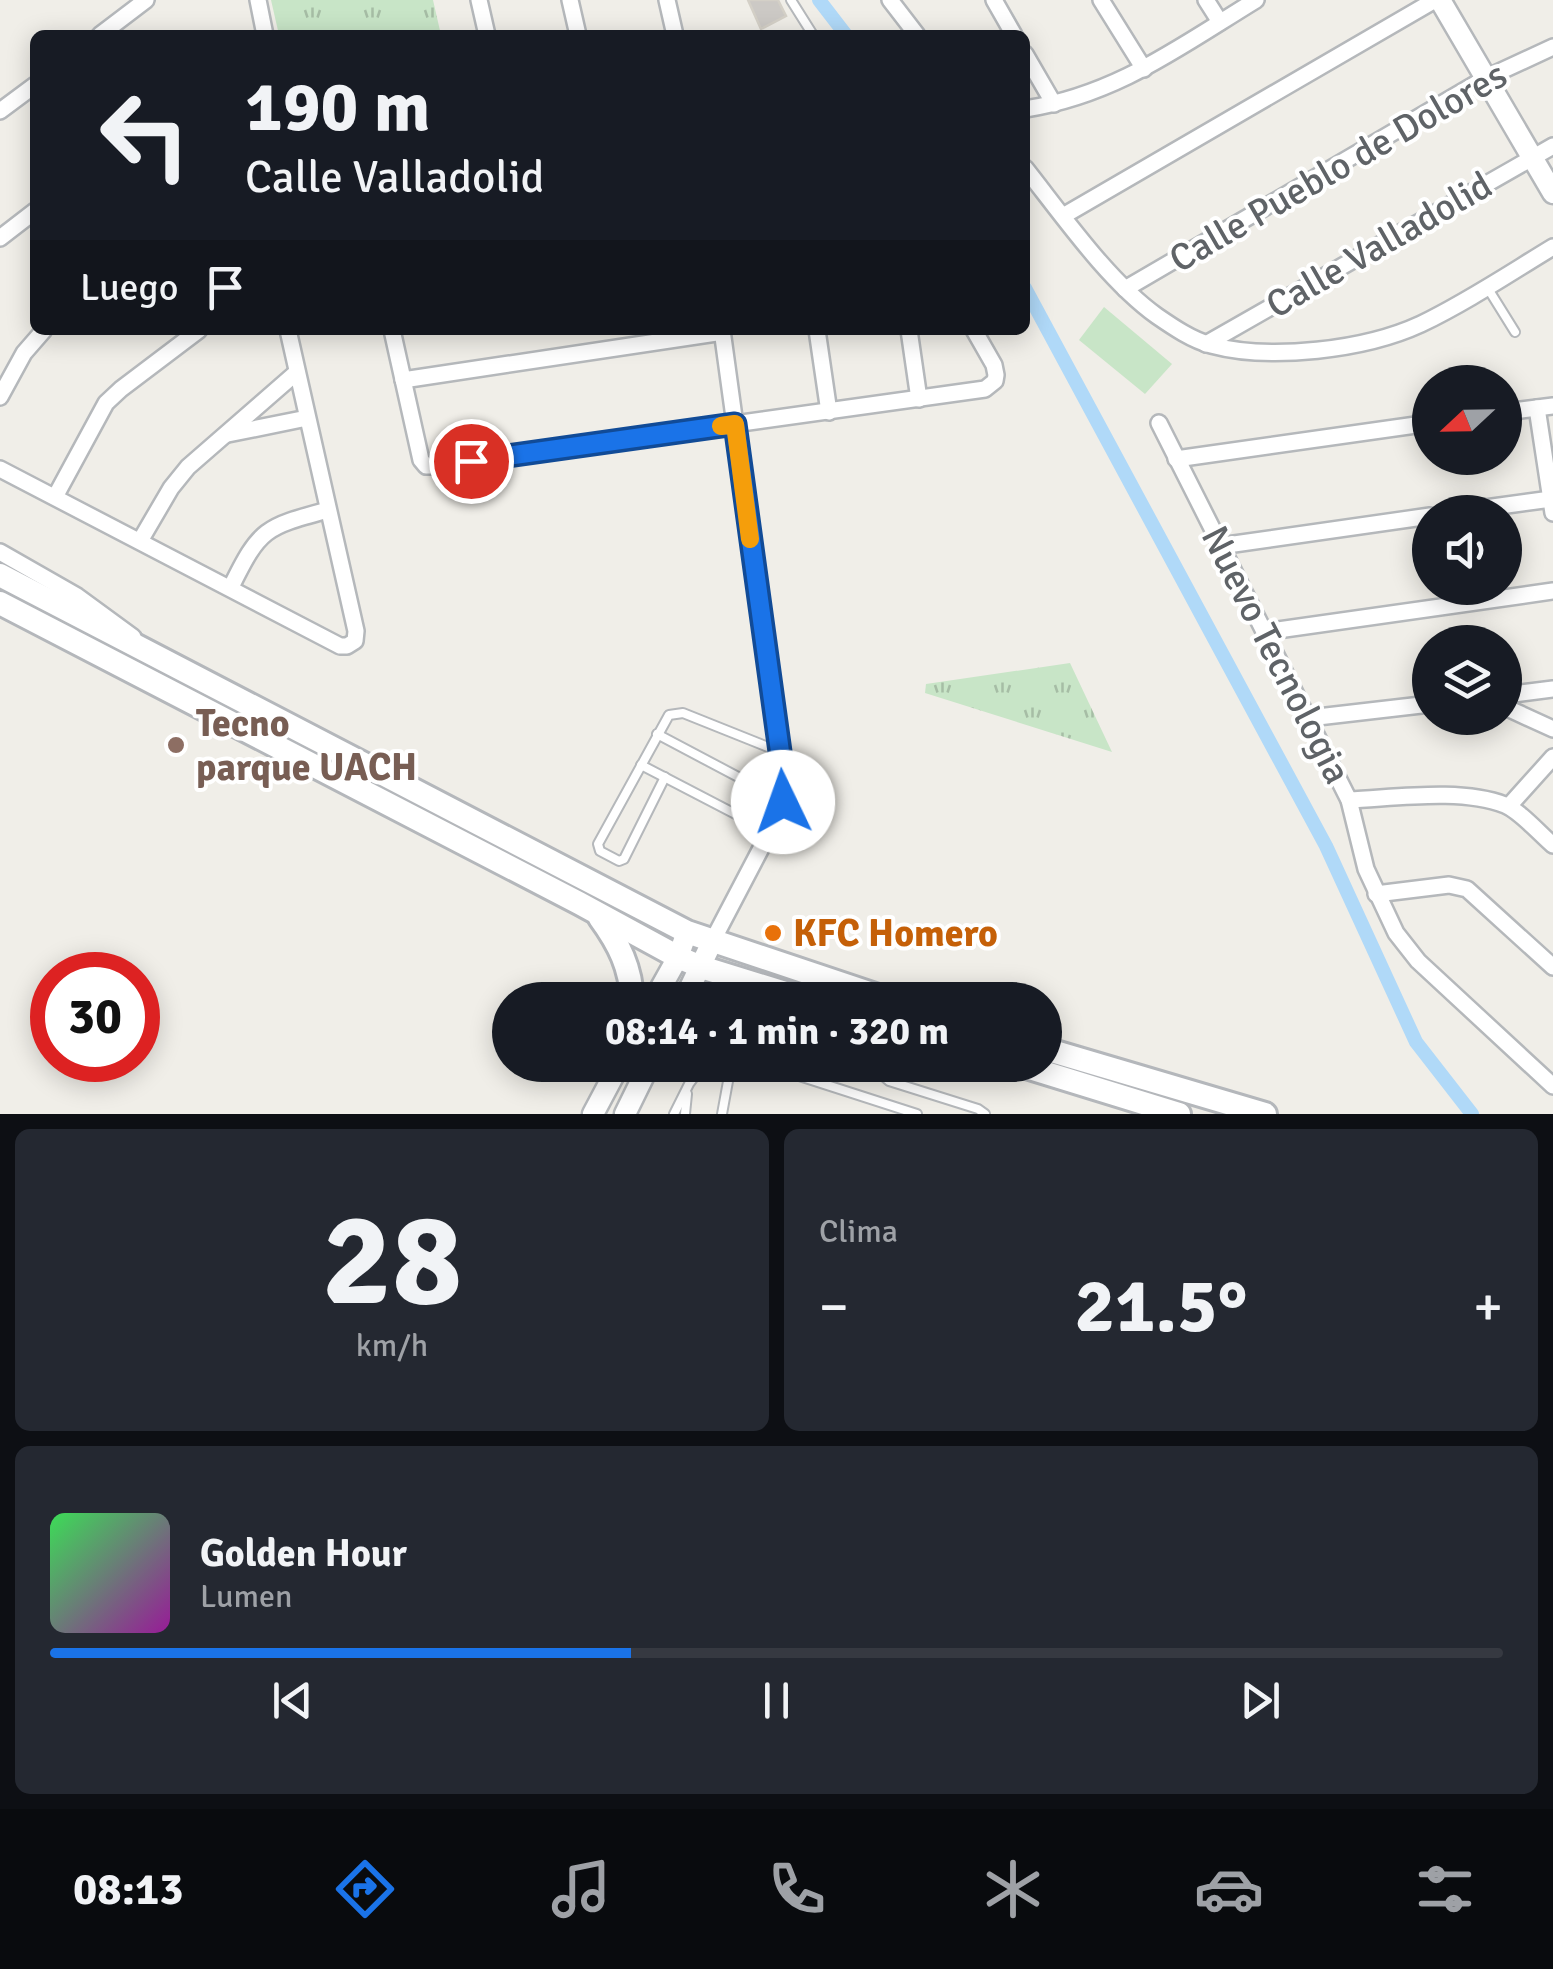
<!DOCTYPE html>
<html lang="es">
<meta charset="utf-8">
<style>
:root{--surface:#171b24;--page:#242831;--text:#f1f3f6;--muted:#9ea1a6;--line:#363941;--accent:#1a73e8}
body{margin:0;font-family:Signika,sans-serif;background:var(--page);color:var(--text);height:100vh;display:flex;flex-direction:column;font-size:38px;white-space:nowrap}
*{box-sizing:border-box;margin:0}
p{font-size:32px;color:var(--muted)}
.icon{flex:none;width:55px;height:55px;fill:none;stroke:currentColor;stroke-width:2;stroke-linecap:round;stroke-linejoin:round}
.map{position:relative;height:1114px;overflow:hidden}
.sheet{display:flex;flex-direction:column;gap:15px;padding:15px;background:#0d0f14;flex:1}
.sheet>*{flex:none}
.banner{position:absolute;left:30px;top:30px;width:1000px;height:305px;border-radius:15px;box-shadow:0 5px 25px #0003;background:#171b24;color:var(--text);overflow:hidden}
.needle{width:65px;rotate:248deg}
.controls{position:absolute;left:1412px;top:365px;display:grid;gap:20px}
.controls a{display:grid;place-items:center;width:110px;height:110px;border-radius:50%;background:var(--surface);box-shadow:0 5px 25px #0003;font-size:50px}
.speed{position:absolute;left:30px;top:952px;display:flex;gap:20px;font-size:50px;font-weight:700;text-align:center}
.speed>*{display:grid;place-content:center;width:130px;height:130px;border-radius:50%;background:var(--surface);box-shadow:0 5px 25px #0003;line-height:1}
.speed .limit{border:15px solid #d22;background:#fff;color:#111}
.pin{position:absolute;display:grid;place-items:center;width:85px;height:85px;color:#fff;margin:-42px;border:5px solid #fff;border-radius:50%;box-shadow:0 2px 10px #0007}
.me{position:absolute;width:110px;margin:-55px;rotate:357deg;stroke-linejoin:round;filter:drop-shadow(0 0 8px #0008)}
.turn{display:flex;align-items:center;gap:35px;height:210px;padding:0 50px;font-size:45px}
.turn .icon{width:130px;height:130px;stroke-width:2.5}
.turn b{display:block;font-size:70px;line-height:85px}
.then{display:flex;align-items:center;height:95px;padding:0 50px;background:#0003;gap:20px;font-size:38px}
.big{font-size:75px;font-weight:700;line-height:1.1}
.sheet .card{flex:1;display:flex;flex-direction:column;justify-content:center;gap:15px;min-width:0;padding:0 35px;border-radius:15px;background:var(--page)}
.sheet .dial{align-items:center;gap:0}
.dial b{font-size:130px;line-height:1}
.song{display:flex;align-items:center;gap:30px}
.cover{width:120px;height:120px;border-radius:15px;background:linear-gradient(135deg,hsl(130 70% 55%),hsl(300 70% 35%))}
.played{height:10px;border-radius:5px;background:linear-gradient(90deg,var(--accent) 40%,var(--line) 40%)}
.keys{display:flex;justify-content:space-around;direction:ltr}
.heat{display:flex;justify-content:space-between;align-items:center;font-size:55px;direction:ltr}
.sheet .tiles{flex:1;display:grid;gap:15px;grid-template-columns:1fr 1fr}
.card:last-child{grid-column:span 2}
.trip{position:absolute;left:492px;top:982px;width:570px;height:100px;border-radius:50px;background:var(--surface);box-shadow:0 5px 25px #0003;font-weight:700;line-height:100px;text-align:center}
.dock{display:flex;height:160px;justify-content:space-around;align-items:center;background:#090b0e;color:var(--muted)}
.dock .icon{width:70px;height:70px}
.dock .selected{color:var(--accent)}
.dock b{font-size:45px;color:var(--text)}
.map>svg:first-child{display:block}
.green{fill:#c8e5c7}
.park{fill:url(#park-tufts)}
.lines{fill:none;stroke-linecap:round;stroke-linejoin:round}
.canal{stroke:#b0d9f8;stroke-width:14}
.building{fill:#ccc9c5;stroke:#d4d0c7;stroke-width:2.5}
.service-casing{stroke:#b5b8bb;stroke-width:12}
.minor-casing{stroke:#b5b8bb;stroke-width:20}
.tertiary-casing{stroke:#b5b8bb;stroke-width:25}
.secondary-casing{stroke:#b4b7bb;stroke-width:28}
.service{stroke:#fff;stroke-width:8}
.minor{stroke:#fff;stroke-width:15}
.tertiary{stroke:#fff;stroke-width:20}
.secondary{stroke:#fff;stroke-width:22}
.route-casing{stroke:#114b97;stroke-width:25}
.route{stroke:#1a73e8;stroke-width:18}
.slow{stroke:#f59e0b;stroke-width:18}
.education-dot{fill:#8d6e63;stroke:#fff;stroke-width:4}
.food-dot{fill:#e8710a;stroke:#fff;stroke-width:4}
.labels{text-anchor:middle;dominant-baseline:central;stroke-width:8;stroke-linejoin:round;paint-order:stroke}
.street-label{font-size:38px;fill:#5f6367;stroke:#fff}
.education-label{font-size:38px;font-weight:bold;fill:#785e54;stroke:#fff;text-anchor:start}
.food-label{font-size:38px;font-weight:bold;fill:#c56008;stroke:#fff;text-anchor:start}
</style>
<div class="map">
<svg width="1553" height="1114" viewBox="0 0 1553 1114">
<defs>
<pattern id="park-tufts" width="24" height="20" patternUnits="userSpaceOnUse" patternTransform="scale(2.5)"><rect width="24" height="20" fill="#c8e5c7"/><path d="M3 7l-1-3M5 7V3M7 7l1-3M15 17l-1-3M17 17v-4M19 17l1-3" fill="none" stroke="#a6bda5"/></pattern>
</defs>
<rect width="100%" height="100%" fill="#f0eee8"/>
<path class="green" d="M1104,307L1172,364L1145,394L1079,340Z"/>
<g class="park">
<path d="M271,0H433L441,35H279Z"/>
<path d="M1070,663L1112,752L925,693L926,684Z"/>
</g>
<g class="lines">
<g class="canal">
<path d="M819,0L846,35"/>
<path d="M1025,288L1326,846L1416,1042L1472,1114"/>
</g>
</g>
<path class="building" d="M748,0H778L786,16L761,29Z"/>
<g class="lines">
<defs>
<g id="service">
<path d="M791,0L813,35"/>
<path d="M1487,287L1515,332"/>
<path d="M641,765L743,818L754,815L762,796L759,788L657,734"/>
<path d="M665,777L624,859L619,861L600,851L598,844L669,715L683,713L778,751"/>
<path d="M765,1065L917,1114"/>
<path d="M840,1065L855,1069L868,1065"/>
<path d="M880,1065L882,1075L889,1081L978,1109L985,1114"/>
<path d="M674,1114L689,1084L703,1065"/>
<path d="M685,1114L687,1094"/>
<path d="M722,1114L731,1065"/>
</g>
<g id="minor">
<path d="M258,0L265,35"/>
<path d="M479,0L487,35"/>
<path d="M570,0L578,35"/>
<path d="M667,0L675,35"/>
<path d="M890,0L917,35"/>
<path d="M994,0L1014,35"/>
<path d="M1101,0L1144,69"/>
<path d="M1206,0L1220,22"/>
<path d="M100,35L146,0"/>
<path d="M1025,54L1054,104"/>
<path d="M1025,109C1116,95 1179,47 1256,0"/>
<path d="M0,111L35,85"/>
<path d="M1025,168C1063,216 1108,281 1157,316C1173,327 1192,340 1211,345C1270,361 1365,350 1421,324C1467,302 1510,273 1553,247"/>
<path d="M1063,216L1435,0"/>
<path d="M0,238L35,211"/>
<path d="M1125,289L1486,78L1553,47"/>
<path d="M392,330L421,460L426,466H433L985,389L995,381L996,375L994,365L974,330"/>
<path d="M817,330L829,412"/>
<path d="M909,330L919,399"/>
<path d="M1206,344L1553,146"/>
<path d="M403,380L723,332"/>
<path d="M0,397L24,353L44,330"/>
<path d="M1537,408L1553,513"/>
<path d="M1505,412L1553,406"/>
<path d="M1159,423L1349,800L1366,869L1396,933L1418,961L1553,1086"/>
<path d="M228,434L307,418"/>
<path d="M1176,459L1430,423"/>
<path d="M0,469L340,646H347L355,641L356,631L288,330"/>
<path d="M55,497L106,403L121,389L199,330"/>
<path d="M1456,512L1551,499"/>
<path d="M140,541L171,488L188,467L297,372"/>
<path d="M1220,546L1430,516"/>
<path d="M0,552L77,596L133,637"/>
<path d="M231,587C260,528 265,527 328,510"/>
<path d="M1264,632L1553,591"/>
<path d="M1505,695L1553,689"/>
<path d="M1505,707L1553,729"/>
<path d="M1309,718L1430,704"/>
<path d="M1349,800C1396,798 1461,788 1505,805C1520,811 1540,834 1553,845"/>
<path d="M1509,806L1553,757"/>
<path d="M1376,894L1449,885L1467,889L1553,967"/>
<path d="M712,942L780,812L785,788L722,330"/>
</g>
<g id="tertiary">
<path d="M1440,0L1553,193"/>
<path d="M654,1000L678,957L687,932"/>
<path d="M684,1000L712,942"/>
<path d="M593,1114L619,1065"/>
<path d="M625,1114L649,1065"/>
</g>
<g id="secondary">
<path d="M0,575L687,932L890,1000"/>
<path d="M0,603L579,903L678,957L701,967L808,1000"/>
<path d="M600,918C619,944 631,968 632,1000"/>
<path d="M729,1000L770,992"/>
<path d="M1045,1049L1265,1114"/>
<path d="M1020,1065L1179,1114"/>
</g>
</defs>
<use href="#service" class="service-casing"/>
<use href="#minor" class="minor-casing"/>
<use href="#tertiary" class="tertiary-casing"/>
<use href="#secondary" class="secondary-casing"/>
<use href="#service" class="service"/>
<use href="#minor" class="minor"/>
<use href="#tertiary" class="tertiary"/>
<use href="#secondary" class="secondary"/>
</g>
<g class="lines">
<defs>
<path id="route" d="M471,461L735,424L785,788L783,802"/>
</defs>
<use href="#route" class="route-casing"/>
<use href="#route" class="route"/>
<path class="slow" d="M721,426L735,424L750,539"/>
</g>
<circle class="education-dot" cx="176" cy="745" r="10"/>
<circle class="food-dot" cx="773" cy="933" r="10"/>
<g class="labels">
<g class="street-label">
<text transform="translate(1338 167) rotate(-30)">Calle Pueblo de Dolores</text>
<text transform="translate(1379 245) rotate(-30)">Calle Valladolid</text>
<text transform="translate(1276 655) rotate(63)">Nuevo Tecnologia</text>
</g>
<g class="education-label">
<text x="196" y="723">Tecno<tspan x="196" dy="44">parque UACH</tspan></text>
</g>
<g class="food-label">
<text x="793" y="933">KFC Homero</text>
</g>
</g>
</svg>
<div class="controls">
<a><svg class="needle" viewBox="-14 -14 28 28"><path d="M0-13l5 13h-10z" fill="#e53935"/><path d="M0 13l5-13h-10z" fill="#9ea1a6"/></svg></a>
<a><svg class="icon" aria-label="sound" viewBox="0 0 24 24"><path d="M4 9h4l5-4v14l-5-4H4zM17 9q2 3 0 6"/></svg></a>
<a><svg class="icon" aria-label="layers" viewBox="0 0 24 24"><path d="M12 4l9 5-9 5-9-5zM3 14l9 5 9-5"/></svg></a>
</div>
<div class="speed"><div class="limit">30</div></div>
<div class="pin" style="left:471px;top:461px;background:#d93025"><svg class="icon" aria-label="arrive" viewBox="0 0 24 24"><path d="M6 21V4h12l-3 4 3 4H6"/></svg></div>
<svg class="me" style="left:783px;top:802px" viewBox="-20 -20 40 40"><circle r="19" fill="#fff"/><path d="M0-13L10 11 0 6-10 11z" fill="#1a73e8"/></svg>
<div class="trip">08:14 · 1 min · 320 m</div>
<div class="banner">
<div class="turn"><svg class="icon" aria-label="left" viewBox="0 0 24 24"><path d="M17 20v-9H6M10 6l-5 5 5 5"/></svg><div><b>190 m</b>Calle Valladolid</div></div>
<div class="then">Luego<svg class="icon" aria-label="arrive" viewBox="0 0 24 24"><path d="M6 21V4h12l-3 4 3 4H6"/></svg></div>
</div>
</div>
<section class="sheet">
<div class="tiles">
<div class="card dial"><b>28</b><p>km/h</p></div>
<div class="card"><p>Clima</p>
<div class="heat"><a>−</a><b class="big">21.5°</b><a>+</a></div>
</div>
<div class="card">
<div class="song"><i class="cover"></i><div><b>Golden Hour</b><p>Lumen</p></div></div>
<div class="played"></div>
<div class="keys"><svg class="icon" aria-label="previous" viewBox="0 0 24 24"><path d="M18 5L8 12l10 7zM5 5v14"/></svg><svg class="icon" aria-label="pause" viewBox="0 0 24 24"><path d="M8 5v14M16 5v14"/></svg><svg class="icon" aria-label="next" viewBox="0 0 24 24"><path d="M6 5l10 7-10 7zM19 5v14"/></svg></div>
</div>
</div>
</section>
<nav class="dock">
<b>08:13</b>
<svg class="icon selected" aria-label="directions" viewBox="0 0 24 24"><path d="M12 3l9 9-9 9-9-9zM9 14v-3h6M13 9l2 2-2 2"/></svg>
<svg class="icon" aria-label="music" viewBox="0 0 24 24"><path d="M9 18V5l10-2v13"/><circle cx="6" cy="18" r="3"/><circle cx="16" cy="16" r="3"/></svg>
<svg class="icon" aria-label="phone" viewBox="0 0 24 24"><path d="M5 4h4l2 5-3 2q2 4 5 5l2-3 5 2v4C11 20 4 13 5 4z"/></svg>
<svg class="icon" aria-label="climate" viewBox="0 0 24 24"><path d="M12 3v18M4 7l16 10M4 17L20 7"/></svg>
<svg class="icon" aria-label="car" viewBox="0 0 24 24"><path d="M5 17H2v-5l4-1 3-4h7l3 4 3 1v5h-3M9 17h6M6 11h13"/><circle cx="7" cy="17" r="2"/><circle cx="17" cy="17" r="2"/></svg>
<svg class="icon" aria-label="filters" viewBox="0 0 24 24"><path d="M4 7h16M4 17h16"/><circle cx="9" cy="7" r="2"/><circle cx="15" cy="17" r="2"/></svg>
</nav>
